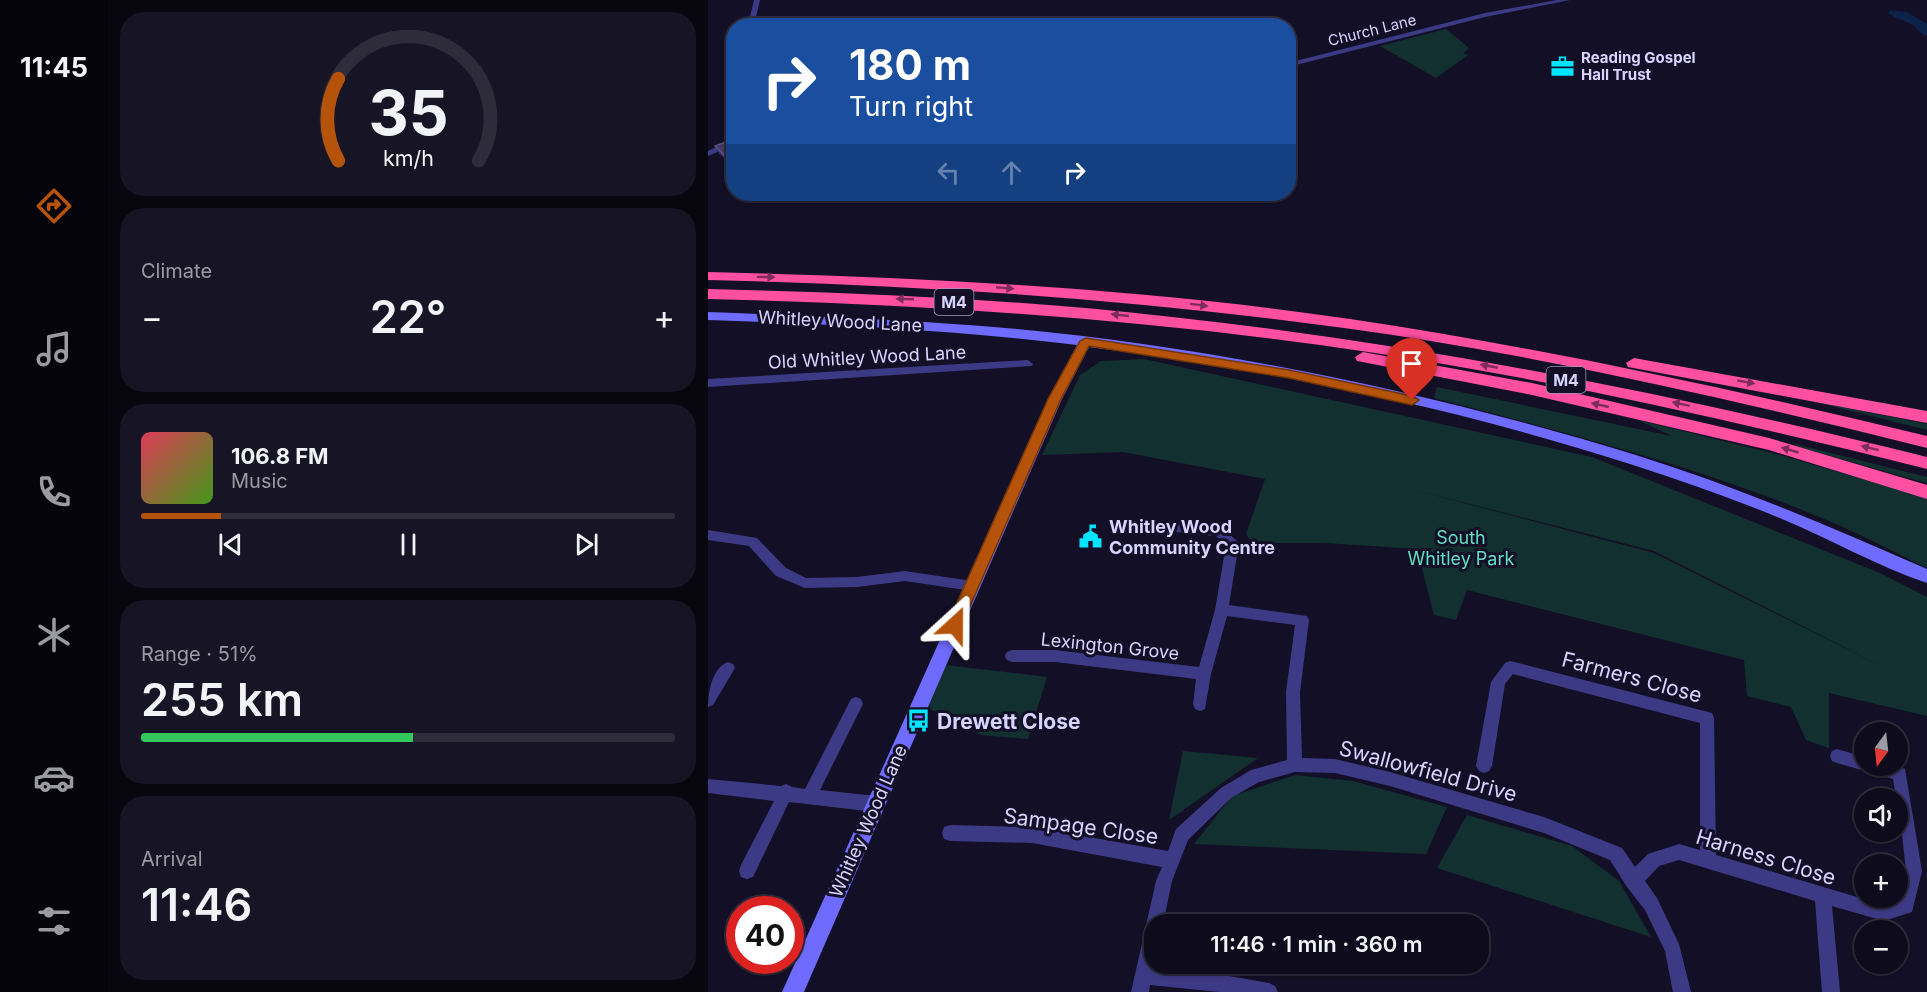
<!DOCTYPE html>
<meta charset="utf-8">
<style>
:root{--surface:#0e0b1c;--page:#171425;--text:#f1f3f6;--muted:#9b9ba3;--line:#2e2b3b;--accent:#b45309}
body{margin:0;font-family:Inter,sans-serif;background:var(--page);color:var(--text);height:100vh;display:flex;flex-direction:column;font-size:22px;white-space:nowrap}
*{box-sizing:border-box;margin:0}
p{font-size:20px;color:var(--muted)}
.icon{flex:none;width:33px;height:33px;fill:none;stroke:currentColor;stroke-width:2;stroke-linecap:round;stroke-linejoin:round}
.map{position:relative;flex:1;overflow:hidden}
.sheet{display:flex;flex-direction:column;gap:12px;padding:12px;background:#08060f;width:600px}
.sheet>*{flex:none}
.guide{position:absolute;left:18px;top:18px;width:570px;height:183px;border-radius:24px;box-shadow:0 2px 4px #0004,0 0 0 2px var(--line);background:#1a4fa0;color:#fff;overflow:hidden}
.needle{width:39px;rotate:195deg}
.tools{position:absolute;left:1146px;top:722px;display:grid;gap:12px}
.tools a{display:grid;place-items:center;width:54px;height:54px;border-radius:50%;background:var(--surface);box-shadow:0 2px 4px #0004,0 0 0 2px var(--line);font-size:30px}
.speed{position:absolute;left:18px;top:896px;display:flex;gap:12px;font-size:30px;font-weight:700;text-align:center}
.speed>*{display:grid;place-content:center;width:78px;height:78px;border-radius:50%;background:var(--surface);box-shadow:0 2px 4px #0004,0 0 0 2px var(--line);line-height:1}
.speed .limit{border:9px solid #d22;background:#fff;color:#111}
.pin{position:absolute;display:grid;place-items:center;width:51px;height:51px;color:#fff;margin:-62px -26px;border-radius:50% 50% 50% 0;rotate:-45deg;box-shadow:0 0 6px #0007}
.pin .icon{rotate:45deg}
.me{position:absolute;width:66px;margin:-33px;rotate:24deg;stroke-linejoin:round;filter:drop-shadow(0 0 4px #0008)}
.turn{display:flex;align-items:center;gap:21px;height:126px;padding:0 24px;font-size:27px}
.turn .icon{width:78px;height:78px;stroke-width:2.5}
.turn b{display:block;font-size:42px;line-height:51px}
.lanes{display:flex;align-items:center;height:57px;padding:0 24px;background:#0003;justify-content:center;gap:30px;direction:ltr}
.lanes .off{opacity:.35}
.big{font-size:45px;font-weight:600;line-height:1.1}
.sheet .widget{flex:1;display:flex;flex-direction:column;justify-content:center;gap:9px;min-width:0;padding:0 21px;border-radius:24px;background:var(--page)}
.sheet .dial{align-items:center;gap:0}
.dial svg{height:156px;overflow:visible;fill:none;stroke:var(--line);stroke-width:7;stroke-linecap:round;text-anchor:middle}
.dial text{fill:var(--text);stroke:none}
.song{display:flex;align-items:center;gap:18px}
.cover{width:72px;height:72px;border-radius:9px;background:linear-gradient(135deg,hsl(350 70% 55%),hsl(100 70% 35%))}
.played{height:6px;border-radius:3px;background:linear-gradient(90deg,var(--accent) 15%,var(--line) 15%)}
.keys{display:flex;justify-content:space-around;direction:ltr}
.heat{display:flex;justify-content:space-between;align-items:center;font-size:33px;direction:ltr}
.charge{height:9px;border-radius:4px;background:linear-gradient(90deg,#34c759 51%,var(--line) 0)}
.trip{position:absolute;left:436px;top:914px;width:345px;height:60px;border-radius:24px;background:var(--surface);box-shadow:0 2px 4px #0004,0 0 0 2px var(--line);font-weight:600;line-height:60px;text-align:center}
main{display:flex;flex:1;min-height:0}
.dock{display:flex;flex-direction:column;width:108px;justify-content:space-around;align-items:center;background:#06040b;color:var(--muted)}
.dock .icon{width:42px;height:42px}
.dock .selected{color:var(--accent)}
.dock b{font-size:27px;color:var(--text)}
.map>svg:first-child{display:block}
.green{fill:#12302f;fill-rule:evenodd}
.water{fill:#0c2248}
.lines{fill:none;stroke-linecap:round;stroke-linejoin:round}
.street{fill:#3d3a85;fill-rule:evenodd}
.secondary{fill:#6f6bff;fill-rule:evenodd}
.highway{fill:#ff4fa3;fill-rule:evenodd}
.wall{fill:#312854}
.shaded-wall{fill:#1d163a}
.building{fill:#433a66;stroke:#5a527e;stroke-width:1.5}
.oneway{fill:#7d2c5e}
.route{fill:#b45309;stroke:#753606;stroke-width:1.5}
.labels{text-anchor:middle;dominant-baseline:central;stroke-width:6;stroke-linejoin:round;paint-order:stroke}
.far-street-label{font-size:15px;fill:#d9d4ff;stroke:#130f26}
.far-poi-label{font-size:15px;font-weight:bold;fill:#d9d4ff;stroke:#130f26;text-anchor:start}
.shield{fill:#130f26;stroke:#9e99be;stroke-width:1.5}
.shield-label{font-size:16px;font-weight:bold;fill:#d9d4ff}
.street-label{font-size:18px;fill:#d9d4ff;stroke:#130f26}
.poi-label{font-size:18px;font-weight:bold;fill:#d9d4ff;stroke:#130f26;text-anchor:start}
.park-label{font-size:18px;fill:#5fe0c0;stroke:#130f26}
.near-street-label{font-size:21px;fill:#d9d4ff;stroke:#130f26}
.near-poi-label{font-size:21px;font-weight:bold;fill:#d9d4ff;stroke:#130f26;text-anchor:start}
</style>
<main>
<nav class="dock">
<b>11:45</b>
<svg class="icon selected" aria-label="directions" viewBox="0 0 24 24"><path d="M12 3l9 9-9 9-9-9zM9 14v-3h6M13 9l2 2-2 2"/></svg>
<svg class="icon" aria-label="music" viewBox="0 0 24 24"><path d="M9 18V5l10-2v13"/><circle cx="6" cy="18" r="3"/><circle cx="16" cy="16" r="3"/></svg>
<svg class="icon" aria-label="phone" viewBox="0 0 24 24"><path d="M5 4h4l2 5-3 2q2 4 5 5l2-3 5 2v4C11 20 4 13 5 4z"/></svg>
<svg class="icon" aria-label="climate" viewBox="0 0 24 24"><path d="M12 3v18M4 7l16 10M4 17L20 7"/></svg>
<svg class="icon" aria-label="car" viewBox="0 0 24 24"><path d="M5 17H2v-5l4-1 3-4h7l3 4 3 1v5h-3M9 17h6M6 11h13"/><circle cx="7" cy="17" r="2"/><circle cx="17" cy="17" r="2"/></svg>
<svg class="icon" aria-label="filters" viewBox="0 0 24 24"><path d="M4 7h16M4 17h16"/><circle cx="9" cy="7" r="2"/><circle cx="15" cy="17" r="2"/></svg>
</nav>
<section class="sheet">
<div class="widget dial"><svg viewBox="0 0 100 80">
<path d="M14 69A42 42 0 1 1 86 69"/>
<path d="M14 69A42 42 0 0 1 14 27" stroke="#b45309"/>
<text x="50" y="56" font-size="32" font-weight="700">35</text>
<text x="50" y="72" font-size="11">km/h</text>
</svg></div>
<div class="widget"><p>Climate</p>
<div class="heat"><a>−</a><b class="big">22°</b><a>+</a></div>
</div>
<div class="widget">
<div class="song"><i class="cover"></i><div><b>106.8 FM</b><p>Music</p></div></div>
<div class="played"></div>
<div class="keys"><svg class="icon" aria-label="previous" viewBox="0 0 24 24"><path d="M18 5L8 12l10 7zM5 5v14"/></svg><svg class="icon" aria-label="pause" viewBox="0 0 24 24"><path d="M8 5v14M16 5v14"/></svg><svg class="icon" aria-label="next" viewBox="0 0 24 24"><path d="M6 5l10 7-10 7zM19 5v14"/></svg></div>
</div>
<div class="widget"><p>Range · 51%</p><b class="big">255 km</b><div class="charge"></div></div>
<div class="widget"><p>Arrival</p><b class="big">11:46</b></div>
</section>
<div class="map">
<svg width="1219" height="992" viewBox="0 0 1219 992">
<rect width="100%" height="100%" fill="#130f26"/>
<g class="green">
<path d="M738,29L761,48L755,53L760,55L728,78L672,46Z"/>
<path d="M436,359L884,457L1172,573L1219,597V716L1121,693V748L1098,740L1083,707L1039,696L1036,660L759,590L748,620L726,615L709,549L617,543H544L538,534L557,479L415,452L334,455L372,375L393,361ZM699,488L946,551L1181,670L946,553Z"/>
<path d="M729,387L964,436L930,420L1072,455L1219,498V568C1186,552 1154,535 1121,521C993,467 859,433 726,398Z"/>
<path d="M1103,401L1219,424V430Z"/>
<path d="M1083,443L1219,477V483L1090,447Z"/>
<path d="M237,665L339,677L320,739L273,735L218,707Z"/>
<path d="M475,751L550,758L461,820Z"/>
<path d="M587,775L645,781L739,807L718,854L486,844L524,796Z"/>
<path d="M759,815L864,846L911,881L943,937L729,868Z"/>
</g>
<path class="water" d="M1182,10L1199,12L1219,24V36C1211,34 1210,28 1203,24C1195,20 1187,19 1180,13Z"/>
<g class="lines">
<g class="street">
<path d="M46,0H52L48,17L41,26H34L42,17Z"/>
<path d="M849,0H862L777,17L580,67V63L777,13Z"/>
<path d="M23,117H26V145L0,156V151L21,141L18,134Z"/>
<path d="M320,360L325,364L324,366L0,387V379Z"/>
<path d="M442,521L511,526L515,528L531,543L521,605L599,616L601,620L592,692L594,758L627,759L682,772L836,817L914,848L927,867L940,854L971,844L992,850V723L805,674L797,684L784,766L781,771L776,773L771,771L768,766L783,682L797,663L802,661L1004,713L1006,718L1008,855L1176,905L1191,900L1198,871L1190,798H1188L1185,779L1129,763L1124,761L1122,756L1124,751L1129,749L1156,757V765H1186L1197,769L1214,871L1204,912L1176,921L1124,906L1132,992H1114L1107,901L971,860L951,866L937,881L949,898L971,944L983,992H965L957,951L937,910L919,887L902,860L836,833L682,786L627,773L587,772L551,782L523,798L480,840L464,881L455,924H447L446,967L510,974L561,983L567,986L570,992H511L442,985L441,992H423L448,881L454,867L324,843L242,841L236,839L234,833L236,827L242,825L324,827L460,851L468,829L513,788L543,770L579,760L578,692L587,625L519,616L503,674L497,709L492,711L487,709L485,704L488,679L347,662H304L299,660L297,656L299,652L304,650H347L491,667L507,610L518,545L508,536L438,529L436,526L438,523Z"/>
<path d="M0,530L49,538L78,568L98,578L149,577L197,571L264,581L269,582L271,586L269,590L264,591L197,581L149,587L97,588L68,576L41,546L0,540Z"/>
<path d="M20,662L25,664L27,668L5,705L0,707C0,692 4,668 20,662Z"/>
<path d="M148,697L153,699L155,704L112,790L168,796L173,799L176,804L173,809L168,812L81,802L45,877L39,879L33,877L31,871L33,865L66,801L0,793V779L73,786L78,784L84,787L97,789L143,699Z"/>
</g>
<path class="secondary" d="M0,312C103,316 206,320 309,329C519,349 729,394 931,456C1030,487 1125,528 1219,569V583C1169,566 1122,539 1074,519C1026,499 975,481 925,465C748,408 566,370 381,347L354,399L96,992H74L340,399L369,345C247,330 124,324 0,320Z"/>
<g class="highway">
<path d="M0,272C215,277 430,288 642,319C837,348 1028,390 1219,436V448C1026,400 833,355 636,328C425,299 213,285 0,280Z"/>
<path d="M0,289C155,293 310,299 464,317C719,345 970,395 1219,457V469C1019,419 817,373 612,345C408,317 205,304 0,299Z"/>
<path d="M655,352L824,383L1061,438L1219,485V499L1061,450L824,395L649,361L647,357Z"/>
<path d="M926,358L1219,411V423L920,367L918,363Z"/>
</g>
</g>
<path class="wall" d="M26,139L20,162L11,154L7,146Z"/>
<path class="shaded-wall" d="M26,151V160L20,162L16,155Z"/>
<path class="building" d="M26,139V151L16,155L7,146Z"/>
<defs><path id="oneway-solid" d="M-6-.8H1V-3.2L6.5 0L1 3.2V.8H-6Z" transform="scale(1.5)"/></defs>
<g class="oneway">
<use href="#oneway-solid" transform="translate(58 277) rotate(1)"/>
<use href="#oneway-solid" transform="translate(297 288) rotate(4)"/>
<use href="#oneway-solid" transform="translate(197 299) rotate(-178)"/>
<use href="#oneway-solid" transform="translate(491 305) rotate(7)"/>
<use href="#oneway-solid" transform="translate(412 315) rotate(-174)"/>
<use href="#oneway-solid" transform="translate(781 366) rotate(-169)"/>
<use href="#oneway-solid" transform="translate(1038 382) rotate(10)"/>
<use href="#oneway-solid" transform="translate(973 404) rotate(-168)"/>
<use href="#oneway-solid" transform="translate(892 405) rotate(-167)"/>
<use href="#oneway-solid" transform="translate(1162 448) rotate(-166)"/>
<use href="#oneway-solid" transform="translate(1082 450) rotate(-164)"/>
</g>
<path class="route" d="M378,338L581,370L704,396L711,400L704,405L581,378L381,346L353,399L252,629H241L239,625L340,399L372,341Z"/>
<defs>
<symbol id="office-bare" viewBox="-9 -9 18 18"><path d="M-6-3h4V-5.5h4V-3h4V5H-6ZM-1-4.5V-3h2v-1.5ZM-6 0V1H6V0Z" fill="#00e5ff" stroke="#130f26" stroke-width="2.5" paint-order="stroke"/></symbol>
<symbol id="civic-bare" viewBox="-9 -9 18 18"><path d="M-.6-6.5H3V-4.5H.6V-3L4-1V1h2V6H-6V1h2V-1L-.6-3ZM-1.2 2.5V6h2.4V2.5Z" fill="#00e5ff" stroke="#130f26" stroke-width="2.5" paint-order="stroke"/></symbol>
<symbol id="bus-bare" viewBox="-9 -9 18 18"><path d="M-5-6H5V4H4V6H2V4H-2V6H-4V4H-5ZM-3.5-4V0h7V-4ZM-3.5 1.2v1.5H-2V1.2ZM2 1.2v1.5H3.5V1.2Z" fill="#00e5ff" stroke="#130f26" stroke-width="2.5" paint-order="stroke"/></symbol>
</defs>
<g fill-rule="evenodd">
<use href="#office-bare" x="838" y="50" width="33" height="33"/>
<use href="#civic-bare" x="366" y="520" width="33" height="33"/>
<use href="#bus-bare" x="194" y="704" width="33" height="33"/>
</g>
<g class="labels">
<g class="far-street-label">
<text transform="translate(664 30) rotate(-14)">Church Lane</text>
</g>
<g class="far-poi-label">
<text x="873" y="57">Reading Gospel<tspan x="873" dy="17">Hall Trust</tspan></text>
</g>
<g class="shield">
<rect x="226.5" y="289" width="39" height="26" rx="4.5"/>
<rect x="838.5" y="367" width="39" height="26" rx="4.5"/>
</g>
<g class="shield-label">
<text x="246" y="302">M4</text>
<text x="858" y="380">M4</text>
</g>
<g class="street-label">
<text transform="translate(132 321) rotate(3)">Whitley Wood Lane</text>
<text transform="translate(159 357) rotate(-3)">Old Whitley Wood Lane</text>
<text transform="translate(402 646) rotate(6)">Lexington Grove</text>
<text transform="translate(160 821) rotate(-66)">Whitley Wood Lane</text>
</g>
<g class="poi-label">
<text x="401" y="526">Whitley Wood<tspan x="401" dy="21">Community Centre</tspan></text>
</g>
<g class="park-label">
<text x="753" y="537">South<tspan x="753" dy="21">Whitley Park</tspan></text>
</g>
<g class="near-street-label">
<text transform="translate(924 677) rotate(15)">Farmers Close</text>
<text transform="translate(720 771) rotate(15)">Swallowfield Drive</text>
<text transform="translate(373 826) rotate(8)">Sampage Close</text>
<text transform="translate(1058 857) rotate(17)">Harness Close</text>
</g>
<g class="near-poi-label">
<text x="229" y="721">Drewett Close</text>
</g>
</g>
</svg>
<div class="tools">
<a><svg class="needle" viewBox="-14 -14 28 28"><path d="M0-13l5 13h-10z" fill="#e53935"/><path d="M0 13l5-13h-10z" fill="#9b9ba3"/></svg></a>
<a><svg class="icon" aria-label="sound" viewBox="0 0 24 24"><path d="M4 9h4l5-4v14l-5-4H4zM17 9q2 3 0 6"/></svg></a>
<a>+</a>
<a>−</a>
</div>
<div class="speed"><div class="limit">40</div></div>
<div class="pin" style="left:704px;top:400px;background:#d93025"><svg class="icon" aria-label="arrive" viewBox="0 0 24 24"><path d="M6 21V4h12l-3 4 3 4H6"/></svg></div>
<svg class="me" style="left:247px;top:625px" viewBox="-20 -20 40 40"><path d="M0-17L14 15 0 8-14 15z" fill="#b45309" stroke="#fff" stroke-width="4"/></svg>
<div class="trip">11:46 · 1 min · 360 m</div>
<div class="guide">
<div class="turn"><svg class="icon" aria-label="right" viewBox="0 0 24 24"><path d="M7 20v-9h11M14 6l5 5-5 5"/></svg><div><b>180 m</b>Turn right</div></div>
<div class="lanes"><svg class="icon off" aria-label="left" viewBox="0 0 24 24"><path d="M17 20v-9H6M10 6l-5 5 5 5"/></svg><svg class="icon off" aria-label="ahead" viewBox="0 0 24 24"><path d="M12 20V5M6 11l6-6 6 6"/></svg><svg class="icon" aria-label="right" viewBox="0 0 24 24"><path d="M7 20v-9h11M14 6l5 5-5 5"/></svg></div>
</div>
</div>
</main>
